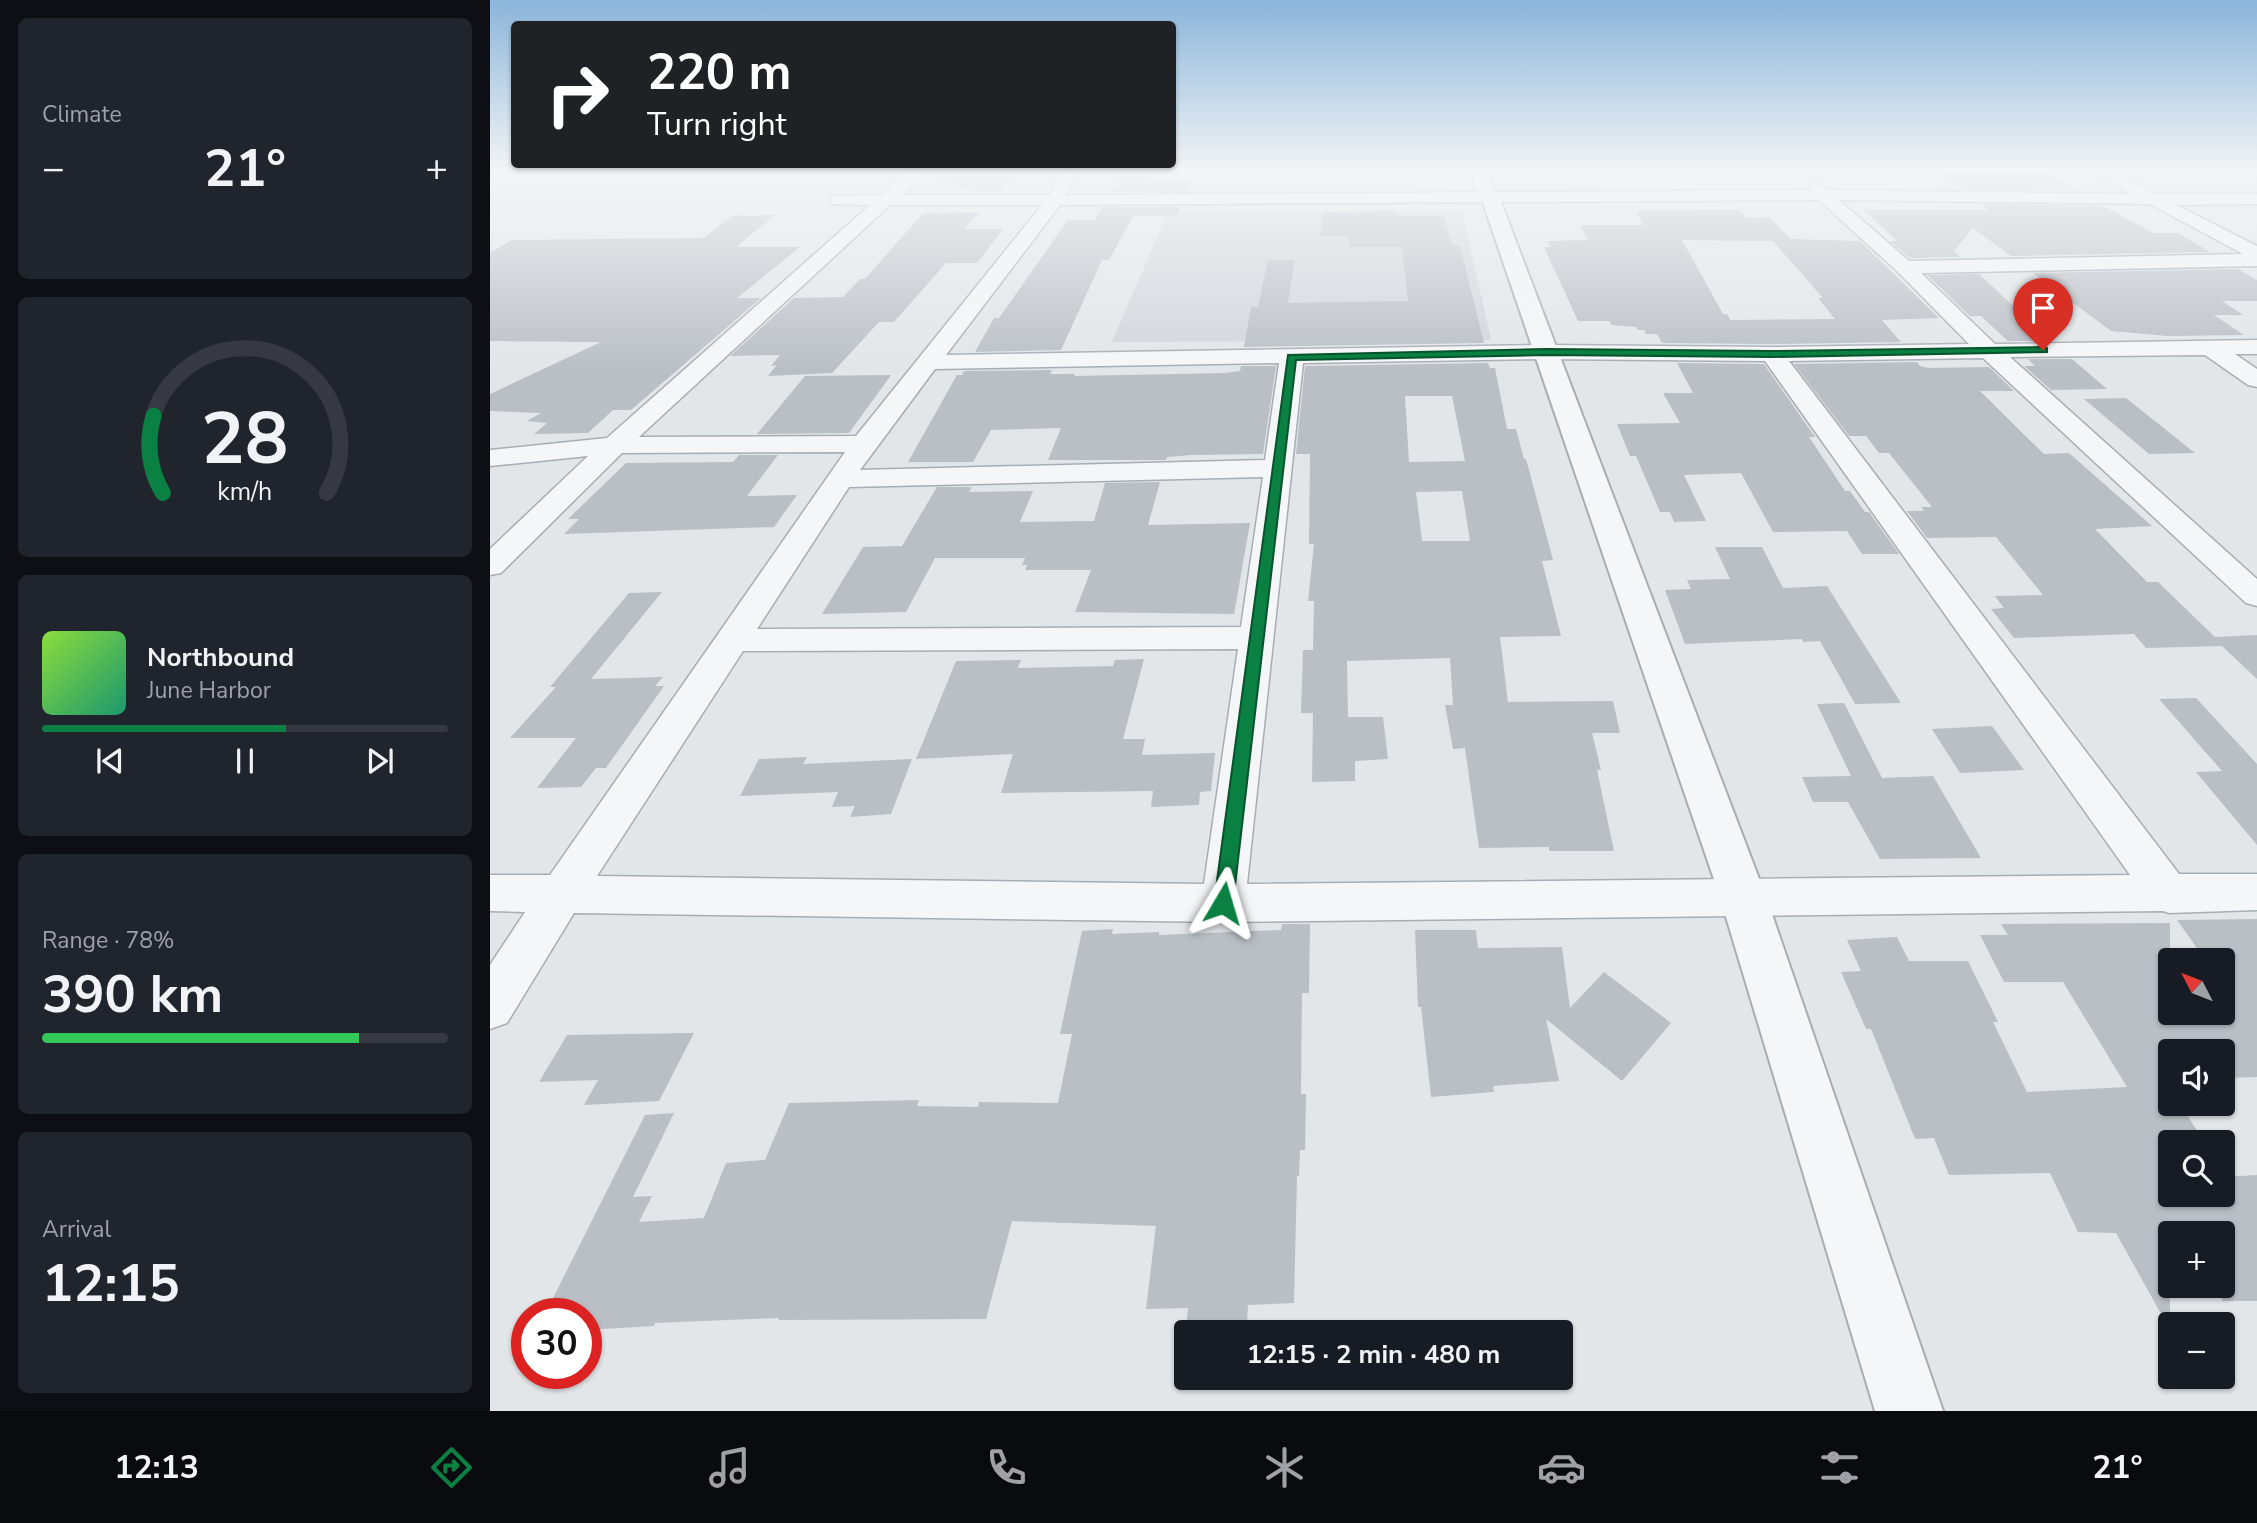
<!DOCTYPE html>
<meta charset="utf-8">
<style>
:root{--surface:#171b24;--page:#20242c;--text:#f1f3f6;--muted:#9ea1a6;--line:#363941;--accent:#0b8043}
body{margin:0;font-family:"Nunito Sans",sans-serif;background:var(--page);color:var(--text);height:100vh;display:flex;flex-direction:column;font-size:26px;white-space:nowrap}
*{box-sizing:border-box;margin:0}
p{font-size:23px;color:var(--muted)}
.icon{flex:none;width:38px;height:38px;fill:none;stroke:currentColor;stroke-width:2;stroke-linecap:round;stroke-linejoin:round}
.map{position:relative;flex:1;overflow:hidden}
.details{display:flex;flex-direction:column;gap:18px;padding:18px;background:#0d0f14;width:490px}
.details>*{flex:none}
.top-card{position:absolute;left:21px;top:21px;width:665px;height:147px;border-radius:7px;box-shadow:0 2px 5px #0004;background:#202124;color:#fff;overflow:hidden}
.needle{width:46px;rotate:312deg}
.controls{position:absolute;left:1668px;top:948px;display:grid;gap:14px}
.controls a{display:grid;place-items:center;width:77px;height:77px;border-radius:7px;background:var(--surface);box-shadow:0 2px 5px #0004;font-size:35px}
.speed{position:absolute;left:21px;top:1298px;display:flex;gap:14px;font-size:35px;font-weight:700;text-align:center}
.speed>*{display:grid;place-content:center;width:91px;height:91px;border-radius:50%;background:var(--surface);box-shadow:0 2px 5px #0004;line-height:1}
.speed .limit{border:10px solid #d22;background:#fff;color:#111}
.pin{position:absolute;display:grid;place-items:center;width:60px;height:60px;color:#fff;margin:-72px -30px;border-radius:50% 50% 50% 0;rotate:-45deg;box-shadow:0 0 7px #0007}
.pin .icon{rotate:45deg}
.me{position:absolute;width:77px;margin:-38px;rotate:7deg;stroke-linejoin:round;filter:drop-shadow(0 0 5px #0008)}
.turn{display:flex;align-items:center;gap:24px;height:147px;padding:0 21px;font-size:32px}
.turn .icon{width:91px;height:91px;stroke-width:2.5}
.turn b{display:block;font-size:49px;line-height:60px}
.big{font-size:52px;font-weight:700;line-height:1.1}
.details .tile{flex:1;display:flex;flex-direction:column;justify-content:center;gap:10px;min-width:0;padding:0 24px;border-radius:10px;background:var(--page)}
.details .dial{align-items:center;gap:0}
.dial svg{height:182px;overflow:visible;fill:none;stroke:var(--line);stroke-width:7;stroke-linecap:round;text-anchor:middle}
.dial text{fill:var(--text);stroke:none}
.song{display:flex;align-items:center;gap:21px}
.cover{width:84px;height:84px;border-radius:10px;background:linear-gradient(135deg,hsl(90 70% 55%),hsl(160 70% 35%))}
.played{height:7px;border-radius:4px;background:linear-gradient(90deg,var(--accent) 60%,var(--line) 60%)}
.keys{display:flex;justify-content:space-around;direction:ltr}
.heat{display:flex;justify-content:space-between;align-items:center;font-size:38px;direction:ltr}
.charge{height:10px;border-radius:5px;background:linear-gradient(90deg,#34c759 78%,var(--line) 0)}
.trip{position:absolute;left:684px;top:1320px;width:399px;height:70px;border-radius:7px;background:var(--surface);box-shadow:0 2px 5px #0004;font-weight:700;line-height:70px;text-align:center}
.tab-bar{display:flex;height:112px;justify-content:space-around;align-items:center;background:#090b0e;color:var(--muted)}
.tab-bar .icon{width:49px;height:49px}
.tab-bar .active{color:var(--accent)}
.tab-bar b{font-size:32px;color:var(--text)}
main{display:flex;flex:1;min-height:0}
.map>svg:first-child{display:block}
.built{fill:#d1d5db}
.building{fill:#babfc6;fill-rule:evenodd}
.lines{fill:none;stroke-linecap:round;stroke-linejoin:round}
.minor-casing{stroke:#a8adb3;stroke-width:3}
.tertiary-casing{stroke:#a8adb3;stroke-width:4}
.minor{fill:#f5f6f8;fill-rule:evenodd}
.tertiary{fill:#f5f6f8;fill-rule:evenodd}
.route{fill:#0b8043;stroke:#07532c;stroke-width:2}
</style>
<main>
<section class="details">
<div class="tile"><p>Climate</p>
<div class="heat"><a>−</a><b class="big">21°</b><a>+</a></div>
</div>
<div class="tile dial"><svg viewBox="0 0 100 80">
<path d="M14 69A42 42 0 1 1 86 69"/>
<path d="M14 69A42 42 0 0 1 10 35" stroke="#0b8043"/>
<text x="50" y="56" font-size="32" font-weight="700">28</text>
<text x="50" y="72" font-size="11">km/h</text>
</svg></div>
<div class="tile">
<div class="song"><i class="cover"></i><div><b>Northbound</b><p>June Harbor</p></div></div>
<div class="played"></div>
<div class="keys"><svg class="icon" aria-label="previous" viewBox="0 0 24 24"><path d="M18 5L8 12l10 7zM5 5v14"/></svg><svg class="icon" aria-label="pause" viewBox="0 0 24 24"><path d="M8 5v14M16 5v14"/></svg><svg class="icon" aria-label="next" viewBox="0 0 24 24"><path d="M6 5l10 7-10 7zM19 5v14"/></svg></div>
</div>
<div class="tile"><p>Range · 78%</p><b class="big">390 km</b><div class="charge"></div></div>
<div class="tile"><p>Arrival</p><b class="big">12:15</b></div>
</section>
<div class="map">
<svg width="1767" height="1411" viewBox="0 0 1767 1411">
<rect width="100%" height="100%" fill="#e2e6e9"/>
<path class="built" d="M972,211L1001,340L622,342L678,212Z"/>
<g class="building">
<path d="M441,172H527L508,192H487L440,176Z"/>
<path d="M634,172H662L656,183L702,182L698,192H621Z"/>
<path d="M1450,172H1555L1588,191L1471,189Z"/>
<path d="M1491,204L1613,206L1664,233H1688L1720,252L1521,256L1483,228L1464,251L1470,257L1420,258L1400,241H1407L1374,210H1498Z"/>
<path d="M612,207H691L687,216H643L619,260H612L571,350L485,352L504,318H509L578,220H604Z"/>
<path d="M1210,210H1250L1257,218L1279,217L1300,239L1370,241L1449,318L1392,320L1411,342L1282,344L1172,343L1167,334H1156L1154,330H1148L1146,327L1121,325L1120,321H1088L1054,247H1060L1058,241L1098,240L1090,225H1154L1146,211ZM1192,240L1283,241L1333,298H1328L1345,319L1240,320L1237,314H1233Z"/>
<path d="M904,211L905,216H954L962,246H970L994,343L754,347L761,307H768L778,260H805L798,303L918,301L912,247H859V236H830L833,212Z"/>
<path d="M490,212L474,229H513L487,263H456L404,322H389L342,373L278,376L287,365L281,366L290,355L240,356L304,298L353,297L370,279H375L433,213Z"/>
<path d="M285,215L246,247H310L247,298H271L141,410H123L98,433L44,434L57,423L37,421L51,413L0,411V394L111,342L0,341V253L22,240L214,238L242,216Z"/>
<path d="M1748,269L1767,280V301H1732L1753,315H1724L1754,335L1678,336L1621,331L1543,273Z"/>
<path d="M1489,274L1561,341H1518L1491,316H1480L1437,275Z"/>
<path d="M1538,359H1582L1617,389L1561,390L1534,366H1545Z"/>
<path d="M1427,362L1430,366L1439,368L1499,367L1524,391H1490L1554,454L1579,453L1662,526L1605,529L1657,582H1668L1725,637L1767,635V679L1732,646L1656,648L1644,634L1524,638L1501,609L1514,608L1505,596L1553,595L1506,537L1437,538L1417,511H1434L1431,507H1442L1399,453H1389L1376,436H1359L1304,364Z"/>
<path d="M998,363L1000,368H1005L1017,429H1026L1034,459H1036L1063,560L1052,561L1071,636L1010,637L1018,702L1123,701L1130,733H1102L1111,770H1107L1124,851H1059V847L989,848L975,748L963,749L955,705H963L960,658L857,661L858,717H893L898,759L865,761V781L822,782L823,713H811L813,650H823L824,601H818L824,544H819L820,454H806L815,366ZM915,396H962L975,461L919,462ZM972,491L980,541H932L926,492Z"/>
<path d="M1187,363L1274,364L1325,437H1319L1355,491H1360L1375,512H1379L1409,554H1372L1357,531L1283,532L1251,473L1194,475L1216,521L1184,522L1180,512H1170L1146,456H1140L1127,424L1190,423L1173,393H1203Z"/>
<path d="M751,366H786L773,454L701,455L677,457L676,460H558L571,428L501,430L483,462H418L467,375H472L474,371L562,370L560,374H585L584,376L735,373L750,371Z"/>
<path d="M401,375L359,433L267,434L315,376Z"/>
<path d="M1636,398L1705,453L1659,454L1594,399Z"/>
<path d="M249,455H288L257,496L307,495L284,527L74,534L89,519H78L136,463L243,462Z"/>
<path d="M670,482L658,525L760,523L744,614L585,612L601,570H535L537,565H532L535,558H445L416,612L332,614L373,547L412,546L447,487H482L479,492L543,491L530,522L604,521L615,483Z"/>
<path d="M1225,547H1272L1293,588L1337,586L1411,703L1365,704L1330,641L1313,642L1312,639L1195,644L1175,590L1201,589L1197,580L1240,579Z"/>
<path d="M172,592L101,679L173,677L165,686H174L116,768H106L91,787L47,788L86,738H20L66,687H60L139,593Z"/>
<path d="M654,659L633,739H655L652,755L725,753L721,791L710,792L709,805L661,807L663,791L511,793L523,754L426,759L466,661L531,660L528,668L623,666L625,660Z"/>
<path d="M1706,698L1767,764V845L1706,772L1732,771L1669,699Z"/>
<path d="M1354,703L1392,778L1443,776L1491,858L1390,859L1358,802H1323L1312,777L1361,776L1327,704Z"/>
<path d="M1502,726L1534,770L1470,773L1442,729Z"/>
<path d="M317,757L313,764L422,759L401,814L360,817L365,806L342,807L348,792L250,796L269,759Z"/>
<path d="M1767,919V1077L1732,1078V1052H1680V1079H1674L1680,1089V1104H1690L1715,1143H1680V1195H1732V1177L1767,1175V1301H1732V1234H1680V1330L1626,1233L1588,1232L1560,1173L1459,1175L1444,1138L1425,1139L1381,1029H1376L1351,972L1371,971L1357,940L1407,937L1419,961H1478L1508,1022H1503L1537,1092L1637,1087L1573,982H1514L1490,935H1518L1511,924L1680,923V1013H1732V961H1716L1687,920Z"/>
<path d="M792,924H820L819,993H812L811,1094H816L815,1150H810L809,1176H807L804,1303L758,1305L757,1325L696,1329L698,1308L656,1309L666,1226L522,1221L496,1319L288,1320L289,1318L165,1323L164,1326L96,1330V1314H55L155,1115L184,1113L143,1197L162,1196L149,1222L214,1218L236,1163L275,1160L299,1103L429,1100L427,1106L488,1107L489,1102L568,1103L582,1034H570L592,931L623,929L622,934L669,932V935L791,930Z"/>
<path d="M925,930H986L988,948L1072,947L1080,1008L1114,972L1181,1023L1132,1081L1056,1019L1069,1081L1003,1086L1004,1092L941,1097L931,1007H928Z"/>
<path d="M204,1033L169,1101L94,1105L108,1080L49,1082L77,1035Z"/>
</g>
<g class="lines">
<defs>
<path id="minor" d="M417,172H435L412,195H559L572,172H588L576,195L1319,190L1321,185L1327,184L1338,190L1640,194L1603,172H1623L1666,194H1767V204L1686,205L1767,246V266L1431,273L1505,344L1767,340V354H1745L1767,369V387L1758,385L1715,355L1520,357L1767,579V606L1756,603L1493,358L1299,361L1689,874H1767V910L1679,913L1673,911L733,922L84,913L17,1023L0,1029V965L35,912L0,911V875H60L355,452L132,453L11,573L0,575V549L98,456L0,466V450L117,438L380,205L343,204L340,200L343,196L392,195ZM1329,200L1407,271L1479,344L1282,347L1056,345L456,355L570,205ZM1349,200L1660,204L1753,254L1419,261ZM400,205H552L366,436L149,437ZM1056,359L1275,361L1640,875L757,884L813,363ZM789,363L775,460L370,470L445,369ZM773,477L751,627L267,629L359,487ZM748,649L714,884L107,876L253,651Z"/>
<path id="tertiary" d="M983,172H999L1003,188L1009,197L1276,897L1453,1411H1385L1230,897L991,197L985,188Z"/>
</defs>
<use href="#minor" class="minor-casing"/>
<use href="#tertiary" class="tertiary-casing"/>
<use href="#minor" class="minor"/>
<use href="#tertiary" class="tertiary"/>
</g>
<linearGradient id="sky" x2="0" y2="1"><stop stop-color="#8bb5da"/><stop offset="0.46" stop-color="#f2f4f5"/><stop offset="1" stop-color="#f2f4f5" stop-opacity="0"/></linearGradient>
<rect width="1767" height="370" fill="url(#sky)"/>
<path class="route" d="M1553,347L1557,348V352L1282,357L1056,355L806,360L743,903L740,909L733,911L726,909L724,903L798,355L1056,349L1282,351Z"/>
</svg>
<div class="controls">
<a><svg class="needle" viewBox="-14 -14 28 28"><path d="M0-13l5 13h-10z" fill="#e53935"/><path d="M0 13l5-13h-10z" fill="#9ea1a6"/></svg></a>
<a><svg class="icon" aria-label="sound" viewBox="0 0 24 24"><path d="M4 9h4l5-4v14l-5-4H4zM17 9q2 3 0 6"/></svg></a>
<a><svg class="icon" aria-label="search" viewBox="0 0 24 24"><circle cx="10" cy="10" r="6"/><path d="M15 15l6 6"/></svg></a>
<a>+</a>
<a>−</a>
</div>
<div class="speed"><div class="limit">30</div></div>
<div class="pin" style="left:1553px;top:350px;background:#d93025"><svg class="icon" aria-label="arrive" viewBox="0 0 24 24"><path d="M6 21V4h12l-3 4 3 4H6"/></svg></div>
<svg class="me" style="left:733px;top:903px" viewBox="-20 -20 40 40"><path d="M0-17L14 15 0 8-14 15z" fill="#0b8043" stroke="#fff" stroke-width="4"/></svg>
<div class="trip">12:15 · 2 min · 480 m</div>
<div class="top-card">
<div class="turn"><svg class="icon" aria-label="right" viewBox="0 0 24 24"><path d="M7 20v-9h11M14 6l5 5-5 5"/></svg><div><b>220 m</b>Turn right</div></div>
</div>
</div>
</main>
<nav class="tab-bar">
<b>12:13</b>
<svg class="icon active" aria-label="directions" viewBox="0 0 24 24"><path d="M12 3l9 9-9 9-9-9zM9 14v-3h6M13 9l2 2-2 2"/></svg>
<svg class="icon" aria-label="music" viewBox="0 0 24 24"><path d="M9 18V5l10-2v13"/><circle cx="6" cy="18" r="3"/><circle cx="16" cy="16" r="3"/></svg>
<svg class="icon" aria-label="phone" viewBox="0 0 24 24"><path d="M5 4h4l2 5-3 2q2 4 5 5l2-3 5 2v4C11 20 4 13 5 4z"/></svg>
<svg class="icon" aria-label="climate" viewBox="0 0 24 24"><path d="M12 3v18M4 7l16 10M4 17L20 7"/></svg>
<svg class="icon" aria-label="car" viewBox="0 0 24 24"><path d="M5 17H2v-5l4-1 3-4h7l3 4 3 1v5h-3M9 17h6M6 11h13"/><circle cx="7" cy="17" r="2"/><circle cx="17" cy="17" r="2"/></svg>
<svg class="icon" aria-label="filters" viewBox="0 0 24 24"><path d="M4 7h16M4 17h16"/><circle cx="9" cy="7" r="2"/><circle cx="15" cy="17" r="2"/></svg>
<b>21°</b>
</nav>
